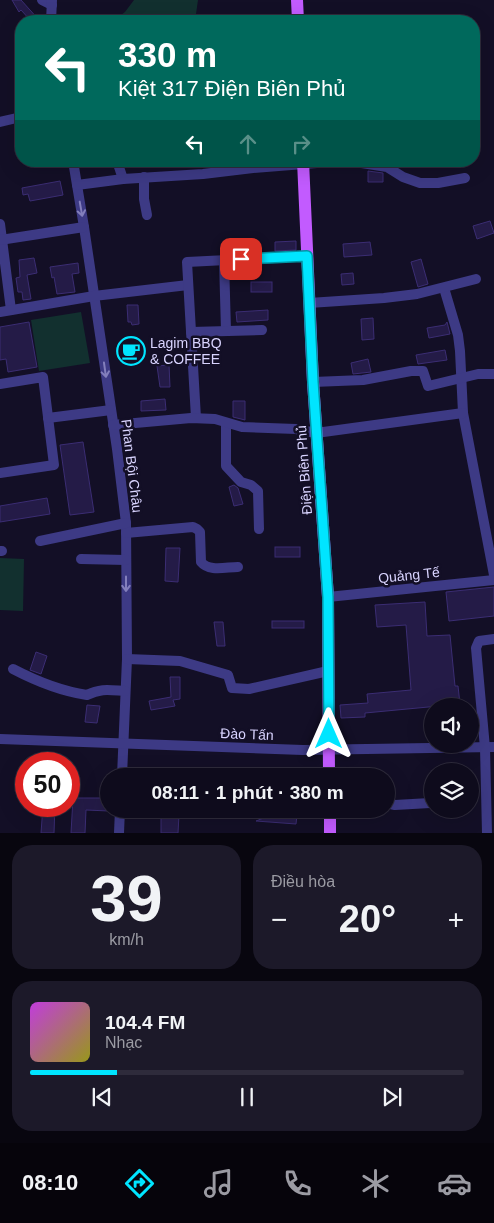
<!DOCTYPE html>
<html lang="vi">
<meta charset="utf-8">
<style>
:root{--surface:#0e0b1c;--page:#1c1929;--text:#f1f3f6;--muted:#9b9ba3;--line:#2e2b3b;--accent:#00e5ff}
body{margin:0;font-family:Helvetica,sans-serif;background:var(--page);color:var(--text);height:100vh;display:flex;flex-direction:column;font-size:19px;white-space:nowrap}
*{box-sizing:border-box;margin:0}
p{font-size:16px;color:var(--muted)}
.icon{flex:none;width:28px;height:28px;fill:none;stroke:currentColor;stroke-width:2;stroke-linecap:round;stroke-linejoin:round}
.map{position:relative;height:833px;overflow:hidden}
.drawer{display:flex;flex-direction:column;gap:12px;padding:12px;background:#08060f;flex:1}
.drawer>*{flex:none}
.banner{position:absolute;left:15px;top:15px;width:465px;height:152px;border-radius:20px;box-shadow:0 5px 20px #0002,0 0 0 1px var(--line);background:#00695c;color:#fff;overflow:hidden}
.controls{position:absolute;left:424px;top:698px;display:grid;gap:10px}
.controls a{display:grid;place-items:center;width:55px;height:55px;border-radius:50%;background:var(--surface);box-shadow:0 5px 20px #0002,0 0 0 1px var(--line);font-size:25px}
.speed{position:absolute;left:15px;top:752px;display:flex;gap:10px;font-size:25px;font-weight:700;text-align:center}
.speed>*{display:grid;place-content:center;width:65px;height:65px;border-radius:50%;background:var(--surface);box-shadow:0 5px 20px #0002,0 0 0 1px var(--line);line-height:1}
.speed .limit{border:8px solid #d22;background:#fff;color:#111}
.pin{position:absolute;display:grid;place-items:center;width:42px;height:42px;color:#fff;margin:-21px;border-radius:10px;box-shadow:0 2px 8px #0006}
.me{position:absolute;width:55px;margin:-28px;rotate:0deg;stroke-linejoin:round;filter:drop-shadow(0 0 4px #0008)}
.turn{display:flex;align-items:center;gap:18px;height:105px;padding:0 20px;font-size:22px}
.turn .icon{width:65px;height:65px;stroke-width:2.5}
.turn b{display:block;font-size:35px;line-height:42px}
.lanes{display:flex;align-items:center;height:48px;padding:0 20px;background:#0003;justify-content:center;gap:25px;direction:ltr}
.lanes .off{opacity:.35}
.big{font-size:38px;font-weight:800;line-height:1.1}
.drawer .tile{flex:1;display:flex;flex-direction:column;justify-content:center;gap:8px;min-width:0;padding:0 18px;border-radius:20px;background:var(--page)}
.drawer .dial{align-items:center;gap:0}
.dial b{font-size:65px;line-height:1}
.song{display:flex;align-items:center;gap:15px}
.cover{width:60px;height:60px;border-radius:8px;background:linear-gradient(135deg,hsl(290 70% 55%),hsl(60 70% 35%))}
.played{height:5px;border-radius:2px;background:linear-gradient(90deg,var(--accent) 20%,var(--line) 20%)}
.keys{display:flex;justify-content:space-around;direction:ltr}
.heat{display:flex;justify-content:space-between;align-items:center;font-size:28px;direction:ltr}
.drawer .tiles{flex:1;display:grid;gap:12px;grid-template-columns:1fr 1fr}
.tile:last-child{grid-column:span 2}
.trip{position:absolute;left:100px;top:768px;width:295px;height:50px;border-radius:25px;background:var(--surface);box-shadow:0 5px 20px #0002,0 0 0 1px var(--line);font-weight:800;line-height:50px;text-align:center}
.tab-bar{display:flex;height:80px;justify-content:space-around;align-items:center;background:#06040b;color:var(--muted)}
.tab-bar .icon{width:35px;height:35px}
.tab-bar .active{color:var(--accent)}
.tab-bar b{font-size:22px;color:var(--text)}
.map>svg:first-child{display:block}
.green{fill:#12302f}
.building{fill:#241b47;stroke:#3b2d73}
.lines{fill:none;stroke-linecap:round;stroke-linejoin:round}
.minor{stroke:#3d3a85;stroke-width:10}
.major{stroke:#c25bff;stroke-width:12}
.oneway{stroke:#837fbc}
.route-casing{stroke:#0095a6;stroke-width:12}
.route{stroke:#00e5ff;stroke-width:9}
.labels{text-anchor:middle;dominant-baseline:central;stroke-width:5;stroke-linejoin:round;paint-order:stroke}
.poi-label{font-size:14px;fill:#d9d4ff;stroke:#130f26;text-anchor:start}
.street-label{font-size:14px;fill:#d9d4ff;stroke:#130f26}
</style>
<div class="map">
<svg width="494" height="833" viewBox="0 0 494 833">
<rect width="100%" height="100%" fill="#130f26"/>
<g class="green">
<path d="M134,0H198L195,21H100H113L125,12Z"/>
<path d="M81,312L90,363L39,371L31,320Z"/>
<path d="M0,558L24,559L23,611L0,610Z"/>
</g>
<g class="building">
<path d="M12,0H21L39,20L31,21L21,10L19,12Z"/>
<path d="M368,171L383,173V182H368Z"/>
<path d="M60,181L63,195L30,201L28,194L23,195L22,188Z"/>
<path d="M490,221L494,233L477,239L473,226Z"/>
<path d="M296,241V250L275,251V242Z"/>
<path d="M370,242L372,255L344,257L343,244Z"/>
<path d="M34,258L37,273L27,275L31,299L23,300L22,292H18L16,278L20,277L19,260Z"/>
<path d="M421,259L428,284L418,287L411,262Z"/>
<path d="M78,263L79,273L72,274L75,292L57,294L54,277L52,278L50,267Z"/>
<path d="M353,273L354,284L342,285L341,274Z"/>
<rect x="251" y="282" width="21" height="10"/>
<path d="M127,305H138L139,324L132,325L131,322H128Z"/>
<path d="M268,310V320L237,322L236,312Z"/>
<path d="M373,318L374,339L362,340L361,319Z"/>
<path d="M29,322L37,367L8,372L6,359L0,360V327Z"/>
<path d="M447,322L450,334L429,338L427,328L445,325Z"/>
<path d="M445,350L447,360L418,364L416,355Z"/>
<path d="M368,359L371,372L353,374L351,363Z"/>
<path d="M169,365L170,387H160L157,366Z"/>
<path d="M165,399L166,410L141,411V401Z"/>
<path d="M233,401H245V420L233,417Z"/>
<path d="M83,442L94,512L70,515L60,445Z"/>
<path d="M234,485L238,488L243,504L234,506L229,487Z"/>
<path d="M47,498L50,514L0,522V506Z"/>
<rect x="275" y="547" width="25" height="10"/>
<path d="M166,548H180L178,582L165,581Z"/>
<path d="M494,587V616L449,621L446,592Z"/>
<path d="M425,602L427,636L450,635L455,686H458L460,704L365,713V717L341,718L340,705L368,703L367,694L411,690L406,625L377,627L375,605Z"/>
<rect x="272" y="621" width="32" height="7"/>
<path d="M214,622H223L225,646H217Z"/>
<path d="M36,652L47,656L41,674L30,670Z"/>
<path d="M170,677H180V699L173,700L175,706L151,710L149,701L171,697Z"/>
<path d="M87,705L100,706L97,723L85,722Z"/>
<path d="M73,798H109V811L86,810L85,833H71Z"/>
<path d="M43,806H55L54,833H41Z"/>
<path d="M276,813L297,815L296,824L256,821Z"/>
<path d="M161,814L179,815L178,833H161Z"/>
</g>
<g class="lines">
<g class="minor">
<path d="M42,0L52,5"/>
<path d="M51,21L52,0"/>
<path d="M0,122L21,117"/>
<path d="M73,161L84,227L117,449L126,523L127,659L122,776"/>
<path d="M117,161L123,179"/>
<path d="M349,161L387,167L403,177L420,183H438L465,178"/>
<path d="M144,177V199L147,215"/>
<path d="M77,185L123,179L203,174L253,168L342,161"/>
<path d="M0,224L11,310"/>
<path d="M0,240L84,227"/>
<path d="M224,260L226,331"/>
<path d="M444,288L458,335L460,351L463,413L494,575"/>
<path d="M309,303L384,298L417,294L476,279"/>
<path d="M0,312L94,296L188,285"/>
<path d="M191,332L262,330"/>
<path d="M313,382L363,380L411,371H423L428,386L478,374H494"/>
<path d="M0,384L43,377L54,465L0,473"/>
<path d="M48,418L111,410"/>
<path d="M196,418L187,262L307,256"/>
<path d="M226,423V466L241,482L251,485L258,491L259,529"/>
<path d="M113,425L191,418L215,419L242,427L296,429L316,433L463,413"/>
<path d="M126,533L193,527L197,529L200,532L201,562C209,572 226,567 238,567"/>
<path d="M40,541L126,523"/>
<path d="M0,551H2"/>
<path d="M81,559L126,560"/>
<path d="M328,597L494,580"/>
<path d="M127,659L180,661L228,675L232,688L249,689L328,671"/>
<path d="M13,669C36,681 60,691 87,695C101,688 109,690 125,691"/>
<path d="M0,739L303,750L494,747"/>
<path d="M386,803L395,805L430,803"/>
<path d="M119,833L120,809"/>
<path d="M487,833L485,748L476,648L479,641L494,639"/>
</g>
<g class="major">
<path d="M297,0L298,21"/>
<path d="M303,161L313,382L328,597L329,776"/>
<path d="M330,809V833"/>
</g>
</g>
<defs><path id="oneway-shaft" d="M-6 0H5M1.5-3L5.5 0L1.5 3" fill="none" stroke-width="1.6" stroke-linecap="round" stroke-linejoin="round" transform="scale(1.25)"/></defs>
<g class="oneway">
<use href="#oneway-shaft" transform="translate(81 209) rotate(80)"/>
<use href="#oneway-shaft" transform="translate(105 370) rotate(82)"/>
<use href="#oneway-shaft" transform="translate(126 584) rotate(90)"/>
</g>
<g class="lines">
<defs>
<path id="route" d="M241,259L307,256L313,382L328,597L329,734"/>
</defs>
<use href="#route" class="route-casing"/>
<use href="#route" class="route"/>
</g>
<defs>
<symbol id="cafe-ring" viewBox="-11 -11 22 22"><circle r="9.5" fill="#130f26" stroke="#00e5ff" stroke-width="1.5"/><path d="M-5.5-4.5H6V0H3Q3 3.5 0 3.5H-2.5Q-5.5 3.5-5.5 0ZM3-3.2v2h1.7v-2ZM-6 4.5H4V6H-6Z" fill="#00e5ff"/></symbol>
</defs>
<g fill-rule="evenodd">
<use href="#cafe-ring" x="115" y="335" width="32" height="32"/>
</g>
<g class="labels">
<g class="poi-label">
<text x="150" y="343">Lagim BBQ<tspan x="150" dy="16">&amp; COFFEE</tspan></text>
</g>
<g class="street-label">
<text transform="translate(132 466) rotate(83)">Phan Bội Châu</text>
<text transform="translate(304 470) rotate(-94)">Điện Biên Phủ</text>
<text transform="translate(409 575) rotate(-6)">Quảng Tế</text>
<text transform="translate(247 734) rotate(2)">Đào Tấn</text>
</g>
</g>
</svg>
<div class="controls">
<a><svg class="icon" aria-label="sound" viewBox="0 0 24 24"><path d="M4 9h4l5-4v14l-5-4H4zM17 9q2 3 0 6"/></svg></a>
<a><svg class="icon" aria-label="layers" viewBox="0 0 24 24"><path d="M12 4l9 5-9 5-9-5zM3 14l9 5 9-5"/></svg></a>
</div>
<div class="speed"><div class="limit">50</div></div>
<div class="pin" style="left:241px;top:259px;background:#d93025"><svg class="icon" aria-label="arrive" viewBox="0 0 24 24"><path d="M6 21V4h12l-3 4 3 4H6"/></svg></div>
<svg class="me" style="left:329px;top:734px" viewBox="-20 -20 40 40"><path d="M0-17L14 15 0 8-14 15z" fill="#00e5ff" stroke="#fff" stroke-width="4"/></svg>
<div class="trip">08:11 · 1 phút · 380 m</div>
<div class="banner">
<div class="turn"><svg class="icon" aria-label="left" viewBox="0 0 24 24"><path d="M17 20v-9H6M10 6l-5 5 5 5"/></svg><div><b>330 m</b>Kiệt 317 Điện Biên Phủ</div></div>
<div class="lanes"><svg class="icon" aria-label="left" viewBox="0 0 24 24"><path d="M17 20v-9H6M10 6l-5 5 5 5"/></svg><svg class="icon off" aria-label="ahead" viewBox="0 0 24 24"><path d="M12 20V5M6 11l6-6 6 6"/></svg><svg class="icon off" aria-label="right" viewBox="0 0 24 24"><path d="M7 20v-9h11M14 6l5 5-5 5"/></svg></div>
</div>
</div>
<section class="drawer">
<div class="tiles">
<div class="tile dial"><b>39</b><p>km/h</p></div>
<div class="tile"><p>Điều hòa</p>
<div class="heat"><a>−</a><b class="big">20°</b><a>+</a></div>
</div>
<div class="tile">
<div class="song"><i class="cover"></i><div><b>104.4 FM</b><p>Nhạc</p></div></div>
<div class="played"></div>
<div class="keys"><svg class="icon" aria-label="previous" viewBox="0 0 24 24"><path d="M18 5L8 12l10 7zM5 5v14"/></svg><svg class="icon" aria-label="pause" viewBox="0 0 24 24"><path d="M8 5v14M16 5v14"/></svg><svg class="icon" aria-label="next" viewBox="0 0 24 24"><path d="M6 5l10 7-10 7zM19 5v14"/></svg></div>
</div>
</div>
</section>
<nav class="tab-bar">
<b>08:10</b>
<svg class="icon active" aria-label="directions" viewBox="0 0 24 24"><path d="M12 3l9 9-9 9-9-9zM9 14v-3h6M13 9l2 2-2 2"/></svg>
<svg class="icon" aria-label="music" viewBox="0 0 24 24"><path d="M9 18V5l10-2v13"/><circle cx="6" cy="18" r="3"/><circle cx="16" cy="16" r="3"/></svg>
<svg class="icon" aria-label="phone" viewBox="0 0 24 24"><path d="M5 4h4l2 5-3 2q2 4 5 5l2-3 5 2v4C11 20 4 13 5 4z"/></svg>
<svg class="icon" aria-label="climate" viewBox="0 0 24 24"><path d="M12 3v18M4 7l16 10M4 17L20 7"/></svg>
<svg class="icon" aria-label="car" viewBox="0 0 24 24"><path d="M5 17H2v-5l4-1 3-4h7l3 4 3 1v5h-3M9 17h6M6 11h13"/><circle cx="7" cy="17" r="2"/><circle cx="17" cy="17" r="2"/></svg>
</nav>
